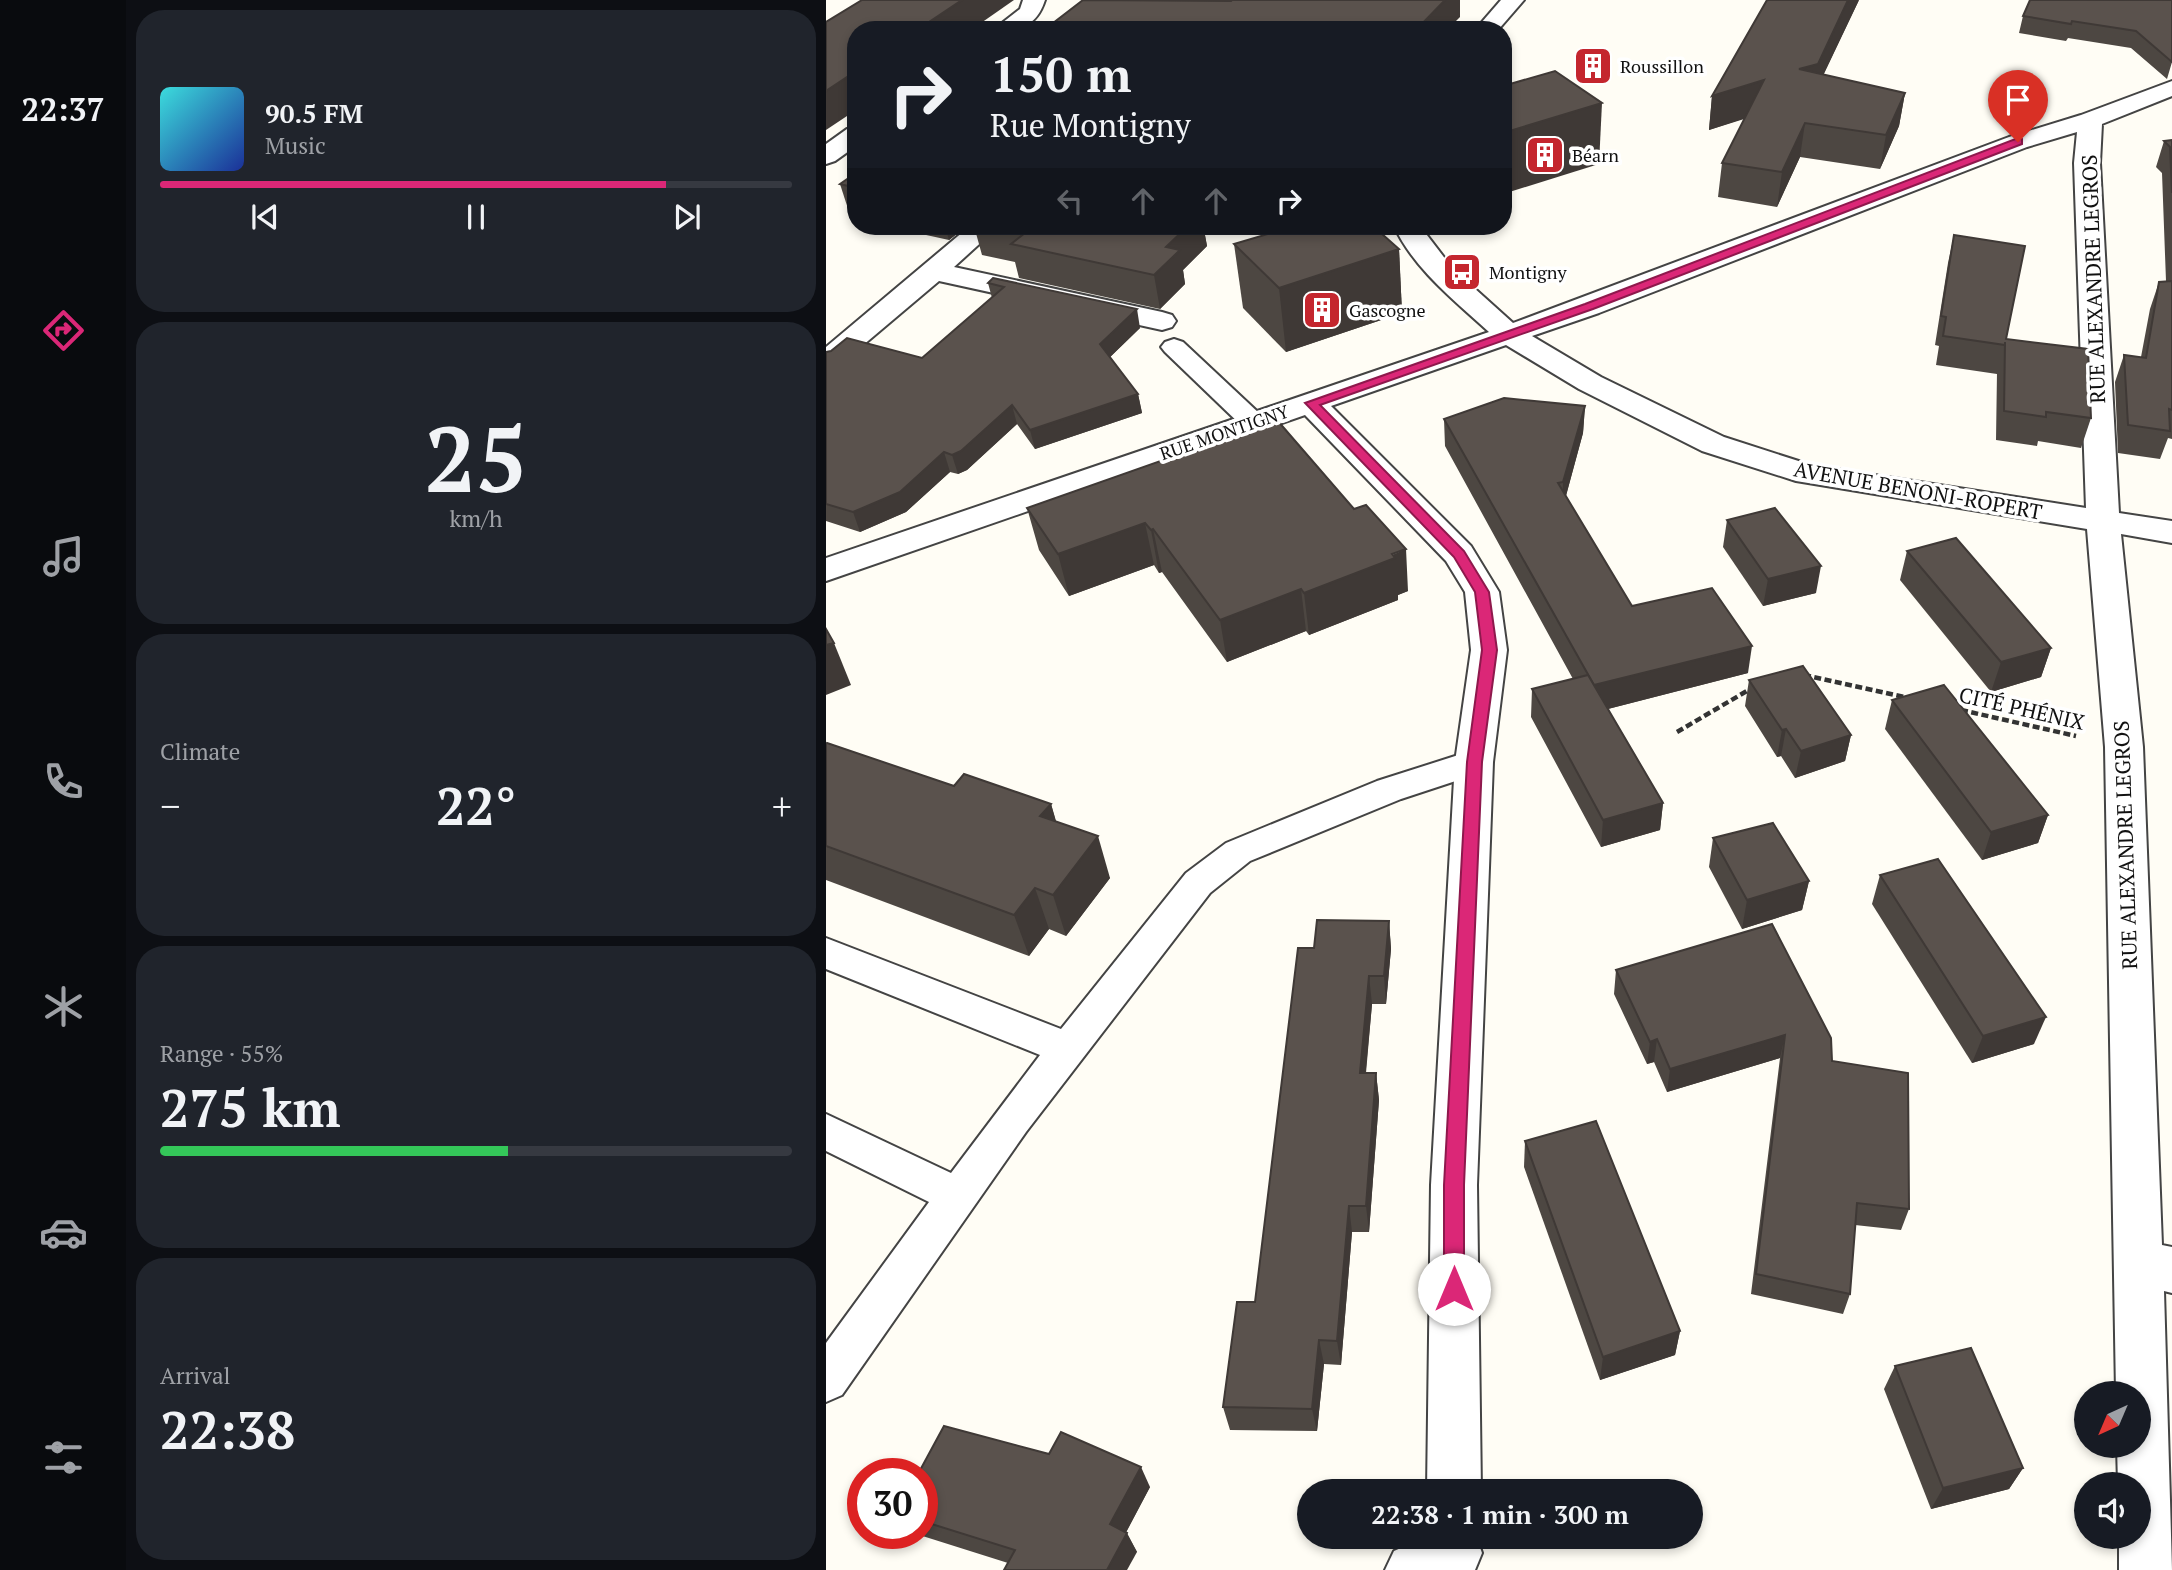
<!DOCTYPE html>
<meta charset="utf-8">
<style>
:root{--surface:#171b24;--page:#20242c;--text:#f1f3f6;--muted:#9ea1a6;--line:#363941;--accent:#db2777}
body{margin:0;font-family:"PT Serif",serif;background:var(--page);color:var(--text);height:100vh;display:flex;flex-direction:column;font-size:26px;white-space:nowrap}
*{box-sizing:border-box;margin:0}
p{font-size:23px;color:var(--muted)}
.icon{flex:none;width:38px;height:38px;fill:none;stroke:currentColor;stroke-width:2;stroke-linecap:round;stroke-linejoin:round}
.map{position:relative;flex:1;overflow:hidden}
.sheet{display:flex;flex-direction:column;gap:10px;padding:10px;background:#0d0f14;width:700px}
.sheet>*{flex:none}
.guide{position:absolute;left:21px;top:21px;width:665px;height:214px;border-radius:28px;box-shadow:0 4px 10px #0003;background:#171b24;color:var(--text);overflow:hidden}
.needle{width:46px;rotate:224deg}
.fabs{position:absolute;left:1248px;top:1381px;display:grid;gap:14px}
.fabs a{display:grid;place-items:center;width:77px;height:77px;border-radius:50%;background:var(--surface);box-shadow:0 4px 10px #0003;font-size:35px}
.speed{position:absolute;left:21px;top:1458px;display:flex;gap:14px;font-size:35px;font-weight:700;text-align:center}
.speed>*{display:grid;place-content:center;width:91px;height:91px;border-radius:50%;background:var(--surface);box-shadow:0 4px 10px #0003;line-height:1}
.speed .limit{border:10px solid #d22;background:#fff;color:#111}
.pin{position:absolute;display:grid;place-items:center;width:60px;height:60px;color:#fff;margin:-72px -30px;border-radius:50% 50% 50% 0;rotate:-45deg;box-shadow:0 0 7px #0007}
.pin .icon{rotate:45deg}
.me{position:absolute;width:77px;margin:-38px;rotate:0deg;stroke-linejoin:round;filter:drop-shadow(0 0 5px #0008)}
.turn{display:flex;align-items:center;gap:24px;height:147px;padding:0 28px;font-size:32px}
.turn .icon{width:91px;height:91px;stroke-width:2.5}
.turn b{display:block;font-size:49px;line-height:60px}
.lanes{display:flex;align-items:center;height:66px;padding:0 28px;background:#0003;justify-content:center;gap:35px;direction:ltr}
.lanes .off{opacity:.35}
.big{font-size:52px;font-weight:600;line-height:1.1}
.sheet .widget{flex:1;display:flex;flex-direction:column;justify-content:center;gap:10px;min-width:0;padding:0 24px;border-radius:28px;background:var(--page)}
.sheet .dial{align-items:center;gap:0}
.dial b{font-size:91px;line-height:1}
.song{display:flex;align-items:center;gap:21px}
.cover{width:84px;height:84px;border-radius:10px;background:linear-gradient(135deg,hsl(180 70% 55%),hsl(230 70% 35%))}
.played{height:7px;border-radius:4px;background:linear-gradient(90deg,var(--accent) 80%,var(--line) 80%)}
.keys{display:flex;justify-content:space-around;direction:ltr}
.heat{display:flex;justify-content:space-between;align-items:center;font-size:38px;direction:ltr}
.charge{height:10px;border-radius:5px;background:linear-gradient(90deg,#34c759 55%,var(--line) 0)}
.trip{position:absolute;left:471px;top:1479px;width:406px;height:70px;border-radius:35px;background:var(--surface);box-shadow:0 4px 10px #0003;font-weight:600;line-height:70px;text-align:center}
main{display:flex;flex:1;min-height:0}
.dock{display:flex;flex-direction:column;width:126px;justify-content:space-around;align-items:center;background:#090b0e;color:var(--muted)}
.dock .icon{width:49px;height:49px}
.dock .current{color:var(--accent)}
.dock b{font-size:32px;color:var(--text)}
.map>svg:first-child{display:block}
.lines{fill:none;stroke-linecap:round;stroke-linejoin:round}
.lane-casing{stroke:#444;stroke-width:4}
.street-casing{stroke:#444;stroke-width:4}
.path{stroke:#333;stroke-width:4.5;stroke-dasharray:7 3.5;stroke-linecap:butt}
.lane{fill:#fff;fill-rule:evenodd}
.street{fill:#fff;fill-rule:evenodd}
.wall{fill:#4d4742}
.shaded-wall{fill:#3f3936}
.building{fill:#5a524d;stroke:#3f3936;stroke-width:2}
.route{fill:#db2777;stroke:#8e194d;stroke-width:2}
.labels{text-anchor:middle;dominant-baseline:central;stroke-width:7;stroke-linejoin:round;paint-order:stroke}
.far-poi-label{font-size:18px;fill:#111;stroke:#fff;text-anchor:start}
.far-street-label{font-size:18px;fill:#111;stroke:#fff}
.street-label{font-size:21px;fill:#111;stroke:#fff}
</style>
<main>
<nav class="dock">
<b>22:37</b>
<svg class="icon current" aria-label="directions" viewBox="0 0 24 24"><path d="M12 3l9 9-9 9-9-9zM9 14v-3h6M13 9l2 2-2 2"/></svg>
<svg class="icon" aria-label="music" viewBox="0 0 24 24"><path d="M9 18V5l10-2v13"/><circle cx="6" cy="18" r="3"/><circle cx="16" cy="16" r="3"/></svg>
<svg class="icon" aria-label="phone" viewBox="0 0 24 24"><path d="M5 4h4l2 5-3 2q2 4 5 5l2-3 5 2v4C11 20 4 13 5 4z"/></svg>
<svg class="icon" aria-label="climate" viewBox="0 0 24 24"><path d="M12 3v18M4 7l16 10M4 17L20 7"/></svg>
<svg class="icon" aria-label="car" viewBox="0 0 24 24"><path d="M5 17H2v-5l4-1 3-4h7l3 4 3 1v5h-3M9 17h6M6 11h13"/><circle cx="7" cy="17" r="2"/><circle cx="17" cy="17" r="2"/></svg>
<svg class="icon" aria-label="filters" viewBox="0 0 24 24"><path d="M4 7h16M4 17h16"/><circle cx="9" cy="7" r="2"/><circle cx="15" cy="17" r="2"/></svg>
</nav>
<section class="sheet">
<div class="widget">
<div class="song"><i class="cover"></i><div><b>90.5 FM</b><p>Music</p></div></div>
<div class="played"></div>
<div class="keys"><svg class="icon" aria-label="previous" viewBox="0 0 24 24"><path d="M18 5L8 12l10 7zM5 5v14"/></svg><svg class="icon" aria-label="pause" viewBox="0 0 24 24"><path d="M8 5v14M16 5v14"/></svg><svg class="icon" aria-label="next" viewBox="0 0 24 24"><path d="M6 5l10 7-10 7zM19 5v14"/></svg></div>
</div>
<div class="widget dial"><b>25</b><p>km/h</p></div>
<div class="widget"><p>Climate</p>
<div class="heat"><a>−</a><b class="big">22°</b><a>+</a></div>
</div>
<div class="widget"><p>Range · 55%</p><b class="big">275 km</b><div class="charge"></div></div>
<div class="widget"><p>Arrival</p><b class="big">22:38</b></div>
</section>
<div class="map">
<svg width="1346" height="1570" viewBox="0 0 1346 1570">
<rect width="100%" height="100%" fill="#fffdf5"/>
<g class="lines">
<defs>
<g id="lane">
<path d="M348,339L357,342L435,415L439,421L435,427L426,429L417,427L339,352L335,347L339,342Z"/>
<path d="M648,750L660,753L664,762L660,771L575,799L424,861L384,893L200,1132L16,1395L0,1402V1343L103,1202L0,1151V1114L125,1173L214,1055L0,969V938L235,1029L360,873L400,843L551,781Z"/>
</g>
<g id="street">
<path d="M197,0H219C210,28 193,30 167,30L194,9Z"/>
<path d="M675,0H698L672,30H649Z"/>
<path d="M1346,81V96L1276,124L1274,163L1293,513L1346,521V543L1295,534L1317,747L1336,1245L1346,1247V1293L1338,1291L1346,1570H1293V1536H1312V1484H1292L1291,1446H1312V1393H1290L1279,747L1261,529L970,481L876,451L753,389L680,345L505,406L645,546L673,592L681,650L667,762L651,1185L655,1491H601L605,1185L629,762L645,650L639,592L620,561L479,415L0,581V558L663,332C628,300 588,269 568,226H594L627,269L687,323L1183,137L1255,115ZM1251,132L1248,163L1260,508L985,465L898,437L775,377L706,336L773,313L1201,147Z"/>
<path d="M30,127V146L9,161L0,164V144L21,129Z"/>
<path d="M144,226H173L128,267L336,312L346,315L350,321L346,327L336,330L113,281L10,368L0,371V347Z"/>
<path d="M602,1536H650L656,1553L649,1570H559L568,1551Z"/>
</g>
</defs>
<use href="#lane" class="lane-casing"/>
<use href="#street" class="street-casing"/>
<g class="path">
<path d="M978,675L1083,698"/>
<path d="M1135,710L1250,736"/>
<path d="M851,732L926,688"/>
</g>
<use href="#lane" class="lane"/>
<use href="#street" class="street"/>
</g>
<g class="wall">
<path d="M1033,0L997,75L1079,93L1073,126L1054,169L974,157L951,207L892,197L896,163L919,118L883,130L886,96Z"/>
<path d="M1346,0V62L1341,79L1305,48L1242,38L1240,41L1193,33L1197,16Z"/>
<path d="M1346,140V439L1342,438L1334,459L1292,453L1289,382L1298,355L1315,357L1324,309L1333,282L1340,281L1336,173L1330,167L1338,141Z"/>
<path d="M30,173V219L25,218L14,184Z"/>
<path d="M59,226H141L123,240Z"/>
<path d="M148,226H382L378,230L381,246L357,270L359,284L334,309L193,278L189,262L156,255Z"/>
<path d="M1128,235L1180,339L1265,418L1255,448L1212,441L1211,446L1170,440L1171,372V374L1110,365L1113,346L1109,345L1122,263Z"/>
<path d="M408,244L573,249L576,313L460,352L417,308Z"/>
<path d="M167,278L314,328L284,357L312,394L316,413L209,449L191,424L141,470L132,474L124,472L80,512L34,532L0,521V352L96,358L166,298L162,283Z"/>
<path d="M759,406L757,433L740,496L806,606L922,673L782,709L837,803L834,830L775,847L705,717L706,689L747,679L619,446L618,419Z"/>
<path d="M451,420L582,591L572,595V600L483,635L480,631L401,662L336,572L333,573L328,565L243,596L213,550L201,508Z"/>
<path d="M901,520L990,593L937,606L897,547Z"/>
<path d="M1081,551L1225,648L1215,677L1165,692L1074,580Z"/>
<path d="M923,680L1025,735L1019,761L969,778L955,756L951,757L919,706Z"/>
<path d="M1066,700L1222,815L1212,843L1156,860L1059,729Z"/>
<path d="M0,744L128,786L225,804L230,822L284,878L240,936L223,929L203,956L0,880Z"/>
<path d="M887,838L983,881L976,910L916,929L883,867Z"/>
<path d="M1054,875L1208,1044L1146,1063L1046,904Z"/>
<path d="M563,921L565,949L560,1004H546L540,1073H550L553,1100L543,1232H526L515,1365L498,1364L491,1431L404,1430L397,1407L429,1302L488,948Z"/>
<path d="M946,924L1006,1061L1083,1209L1075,1230L1029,1225L1024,1294L1017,1314L925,1294L954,1058L841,1092L828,1062L821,1064L788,994L790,970Z"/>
<path d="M699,1141L854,1331L849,1355L774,1380L698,1167Z"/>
<path d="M1069,1366L1197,1468L1183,1489L1105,1509L1058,1389Z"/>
<path d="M96,1474L324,1487L300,1532L311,1552L182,1563L87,1533H96Z"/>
</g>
<g class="shaded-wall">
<path d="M136,0H188L145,30H91Z"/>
<path d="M618,0H634V17L621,30H590Z"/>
<path d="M1022,0H1033L987,97L973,69Z"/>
<path d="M30,71V110L0,130V91Z"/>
<path d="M938,80L934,114L883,130L886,96Z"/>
<path d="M1079,93L1073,126L1054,169L1060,135Z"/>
<path d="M776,103L773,164L677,194V133Z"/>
<path d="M979,123L974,157L951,207L956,172Z"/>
<path d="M119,226H141L123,240Z"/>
<path d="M362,226H382L378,230L381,246L357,270L359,284L334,309L328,275L340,247Z"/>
<path d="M573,249L576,313L460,352L453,288Z"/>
<path d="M311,309L314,328L278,363L274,344Z"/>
<path d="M312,394L316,413L209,449L204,430Z"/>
<path d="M186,405L191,424L141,470L132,474L126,455Z"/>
<path d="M759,406L757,433L736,510L737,482Z"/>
<path d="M118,452L124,472L80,512L34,532L27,512Z"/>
<path d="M319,523L328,565L243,596L232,554Z"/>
<path d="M327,529L336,572L333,573L325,530Z"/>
<path d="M580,549L582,591L572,595V600L483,635L478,593Z"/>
<path d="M995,566L990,593L937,606L942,579Z"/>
<path d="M475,589L480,631L401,662L394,620Z"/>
<path d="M8,643L25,685L0,695V645Z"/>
<path d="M926,646L922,673L766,713L767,685Z"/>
<path d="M1225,648L1215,677L1165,692L1175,662Z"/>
<path d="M960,729L955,756L951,757L956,730Z"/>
<path d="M1025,735L1019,761L969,778L975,751Z"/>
<path d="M837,803L834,830L775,847L777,820Z"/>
<path d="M225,804L237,845L214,816Z"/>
<path d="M1222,815L1212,843L1156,860L1165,832Z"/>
<path d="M272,836L284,878L240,936L227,895Z"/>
<path d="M983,881L976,910L916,929L921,900Z"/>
<path d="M209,888L223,929L203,956L188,915Z"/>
<path d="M563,921L565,949L560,1004L558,976Z"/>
<path d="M543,976L546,1004L537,1100L534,1073Z"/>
<path d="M1220,1017L1208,1044L1146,1063L1157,1036Z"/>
<path d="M959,1035L954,1058L841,1092L844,1069Z"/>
<path d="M831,1039L828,1062L821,1064L824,1042Z"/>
<path d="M550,1073L553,1100L543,1232L540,1206Z"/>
<path d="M523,1206L526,1232L515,1365L511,1341Z"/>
<path d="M854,1331L849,1355L774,1380L777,1357Z"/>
<path d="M493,1340L498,1364L491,1431L486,1409Z"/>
<path d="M315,1467L324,1487L294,1544L284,1524Z"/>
<path d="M1197,1468L1183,1489L1105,1509L1117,1488Z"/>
<path d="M301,1533L311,1552L301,1570H281Z"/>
</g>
<g class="building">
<path d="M36,0H136L91,30H30V71L0,91V22Z"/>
<path d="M257,0L405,1L406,0H619L590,30H218Z"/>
<path d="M941,0H1022L992,64L973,69L1079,93L1060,135L979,123L956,172L896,163L938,80L886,96Z"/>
<path d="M1204,0H1346V62L1310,31L1246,21L1245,24L1197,16Z"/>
<path d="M729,71L776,103L677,133V86Z"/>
<path d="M1346,140V193L1344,147L1338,141Z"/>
<path d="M30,173V188L14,184Z"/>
<path d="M168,226H362L340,247L354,250L328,275L185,244L199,233Z"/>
<path d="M469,226H547L573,249L453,288L408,244Z"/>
<path d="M1128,235L1199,246L1180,339L1262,349L1265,418L1220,412V417L1178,411L1179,342V345L1117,336L1120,317L1115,316Z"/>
<path d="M167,278L311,309L274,344L312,394L204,430L186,405L135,451L126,455L118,452L74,492L27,512L0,504V352L5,351L21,338L96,358L178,287L162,283Z"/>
<path d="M1346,281V410L1343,409L1344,431L1302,425L1298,355L1320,358L1333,282Z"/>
<path d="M678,398L759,406L737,482L732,483L806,606L886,588L926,646L768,685L618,419Z"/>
<path d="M451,420L528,509L540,505L580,549L566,554L569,558L478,593L475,589L394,620L327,529L325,530L319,523L232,554L201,508Z"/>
<path d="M949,508L995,566L942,579L901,520Z"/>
<path d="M1130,538L1225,648L1175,662L1081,551Z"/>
<path d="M0,629L8,643L0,645Z"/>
<path d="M977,666L1025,735L975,751L960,729L956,730L923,680Z"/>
<path d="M762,675L837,803L777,820L706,689Z"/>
<path d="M1118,685L1222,815L1165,832L1066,700Z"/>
<path d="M1,743L128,786L138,774L225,804L214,816L272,836L227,895L209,888L188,915L0,846V744Z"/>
<path d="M947,823L983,881L921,900L887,838Z"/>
<path d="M1112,859L1220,1017L1157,1036L1054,875Z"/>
<path d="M491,920L563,921L558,976H543L534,1073H550L540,1206H523L511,1341L493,1340L486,1409L397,1407L411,1302H429L472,948H488Z"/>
<path d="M946,924L1005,1038L1006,1061L1082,1073L1083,1209L1031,1203L1024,1294L930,1274L959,1035L844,1069L831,1039L824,1042L790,970Z"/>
<path d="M770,1121L854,1331L777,1357L699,1141Z"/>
<path d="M1145,1348L1197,1468L1117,1488L1069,1366Z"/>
<path d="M118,1426L223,1454L235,1432L315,1467L284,1524L301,1533L281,1570H178L189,1550L96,1521V1474H92Z"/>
</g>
<path class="route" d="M1192,138L1196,139V144L767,309L494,405L638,551L663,592L671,650L656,762L638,1185V1289L635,1296L628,1299L621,1296L618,1289V1185L641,762L656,650L649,592L628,557L479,403L759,304Z"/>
<defs>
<symbol id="building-square" viewBox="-11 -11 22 22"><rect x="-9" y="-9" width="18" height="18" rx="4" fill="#c4262e" stroke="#fff"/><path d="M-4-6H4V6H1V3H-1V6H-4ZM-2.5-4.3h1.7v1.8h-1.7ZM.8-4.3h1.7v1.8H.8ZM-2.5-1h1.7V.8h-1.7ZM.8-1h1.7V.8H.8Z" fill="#fff"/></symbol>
<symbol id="bus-square" viewBox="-11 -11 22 22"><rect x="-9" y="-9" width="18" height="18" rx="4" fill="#c4262e" stroke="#fff"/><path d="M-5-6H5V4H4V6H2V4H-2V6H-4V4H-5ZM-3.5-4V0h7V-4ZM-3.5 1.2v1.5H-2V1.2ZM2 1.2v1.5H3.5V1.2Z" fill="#fff"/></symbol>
</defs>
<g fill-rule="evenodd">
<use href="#building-square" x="745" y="44" width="44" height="44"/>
<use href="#building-square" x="697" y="133" width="44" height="44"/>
<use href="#bus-square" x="614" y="250" width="44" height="44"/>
<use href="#building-square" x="474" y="288" width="44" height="44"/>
</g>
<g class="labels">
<g class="far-poi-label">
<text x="794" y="66">Roussillon</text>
<text x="746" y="155">Béarn</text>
<text x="663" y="272">Montigny</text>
<text x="523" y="310">Gascogne</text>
</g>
<g class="far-street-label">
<text transform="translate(398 432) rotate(-19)">RUE MONTIGNY</text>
</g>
<g class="street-label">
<text transform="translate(1267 279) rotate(-92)">RUE ALEXANDRE LEGROS</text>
<text transform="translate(1092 490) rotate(10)">AVENUE BENONI-ROPERT</text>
<text transform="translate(1196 708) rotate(13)">CITÉ PHÉNIX</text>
<text transform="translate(1299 845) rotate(-92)">RUE ALEXANDRE LEGROS</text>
</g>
</g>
</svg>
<div class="fabs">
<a><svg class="needle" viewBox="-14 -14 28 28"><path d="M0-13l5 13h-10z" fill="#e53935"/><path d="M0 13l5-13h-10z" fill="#9ea1a6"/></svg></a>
<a><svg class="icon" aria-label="sound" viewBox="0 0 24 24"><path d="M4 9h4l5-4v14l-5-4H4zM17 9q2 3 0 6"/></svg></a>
</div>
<div class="speed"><div class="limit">30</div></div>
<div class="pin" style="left:1192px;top:142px;background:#d93025"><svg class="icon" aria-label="arrive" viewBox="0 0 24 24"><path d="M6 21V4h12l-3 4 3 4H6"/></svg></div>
<svg class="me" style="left:628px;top:1289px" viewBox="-20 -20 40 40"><circle r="19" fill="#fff"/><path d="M0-13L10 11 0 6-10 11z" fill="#db2777"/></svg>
<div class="trip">22:38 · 1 min · 300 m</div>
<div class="guide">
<div class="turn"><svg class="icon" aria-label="right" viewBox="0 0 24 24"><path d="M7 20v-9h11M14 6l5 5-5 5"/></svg><div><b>150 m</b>Rue Montigny</div></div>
<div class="lanes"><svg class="icon off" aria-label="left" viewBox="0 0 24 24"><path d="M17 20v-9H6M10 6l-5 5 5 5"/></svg><svg class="icon off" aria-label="ahead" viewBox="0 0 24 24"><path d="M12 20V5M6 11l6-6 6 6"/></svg><svg class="icon off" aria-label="ahead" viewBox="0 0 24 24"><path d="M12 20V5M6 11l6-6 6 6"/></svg><svg class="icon" aria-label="right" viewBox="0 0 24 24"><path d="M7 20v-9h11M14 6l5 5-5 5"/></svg></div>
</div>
</div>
</main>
